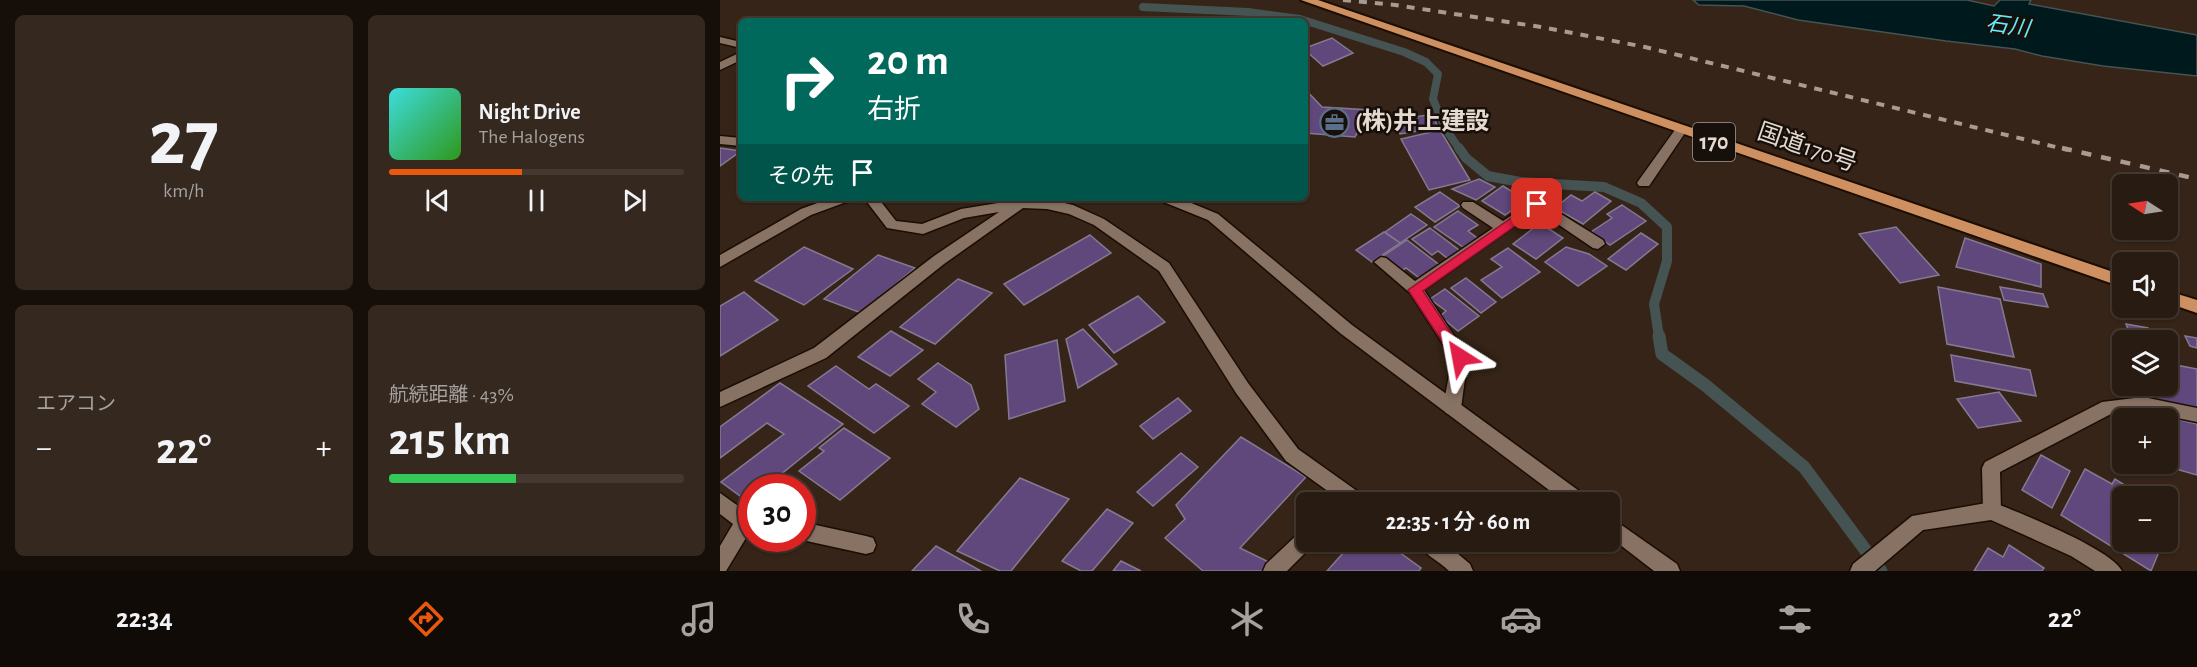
<!DOCTYPE html>
<html lang="ja">
<meta charset="utf-8">
<style>
:root{--surface:#281b11;--page:#34281f;--text:#f1f3f6;--muted:#a5a19f;--line:#443931;--accent:#ea580c}
body{margin:0;font-family:"Alegreya Sans","Noto Sans JP",sans-serif;background:var(--page);color:var(--text);height:100vh;display:flex;flex-direction:column;font-size:22px;white-space:nowrap}
*{box-sizing:border-box;margin:0}
p{font-size:20px;color:var(--muted)}
.icon{flex:none;width:33px;height:33px;fill:none;stroke:currentColor;stroke-width:2;stroke-linecap:round;stroke-linejoin:round}
.map{position:relative;flex:1;overflow:hidden}
.drawer{display:flex;flex-direction:column;gap:15px;padding:15px;background:#160f09;width:720px}
.drawer>*{flex:none}
.banner{position:absolute;left:18px;top:18px;width:570px;height:183px;border-radius:9px;box-shadow:0 2px 4px #0004,0 0 0 2px var(--line);background:#00695c;color:#fff;overflow:hidden}
.needle{width:39px;rotate:282deg}
.buttons{position:absolute;left:1392px;top:174px;display:grid;gap:12px}
.buttons a{display:grid;place-items:center;width:66px;height:66px;border-radius:9px;background:var(--surface);box-shadow:0 2px 4px #0004,0 0 0 2px var(--line);font-size:30px}
.speed{position:absolute;left:18px;top:474px;display:flex;gap:12px;font-size:30px;font-weight:700;text-align:center}
.speed>*{display:grid;place-content:center;width:78px;height:78px;border-radius:50%;background:var(--surface);box-shadow:0 2px 4px #0004,0 0 0 2px var(--line);line-height:1}
.speed .limit{border:9px solid #d22;background:#fff;color:#111}
.pin{position:absolute;display:grid;place-items:center;width:51px;height:51px;color:#fff;margin:-26px;border-radius:12px;box-shadow:0 3px 9px #0006}
.me{position:absolute;width:66px;margin:-33px;rotate:326deg;stroke-linejoin:round;filter:drop-shadow(0 0 4px #0008)}
.turn{display:flex;align-items:center;gap:21px;height:126px;padding:0 30px;font-size:27px}
.turn .icon{width:78px;height:78px;stroke-width:2.5}
.turn b{display:block;font-size:42px;line-height:51px}
.then{display:flex;align-items:center;height:57px;padding:0 30px;background:#0003;gap:12px;font-size:22px}
.big{font-size:45px;font-weight:600;line-height:1.1}
.drawer .card{flex:1;display:flex;flex-direction:column;justify-content:center;gap:9px;min-width:0;padding:0 21px;border-radius:9px;background:var(--page)}
.drawer .dial{align-items:center;gap:0}
.dial b{font-size:78px;line-height:1}
.song{display:flex;align-items:center;gap:18px}
.cover{width:72px;height:72px;border-radius:9px;background:linear-gradient(135deg,hsl(180 70% 55%),hsl(110 70% 35%))}
.played{height:6px;border-radius:3px;background:linear-gradient(90deg,var(--accent) 45%,var(--line) 45%)}
.keys{display:flex;justify-content:space-around;direction:ltr}
.heat{display:flex;justify-content:space-between;align-items:center;font-size:33px;direction:ltr}
.charge{height:9px;border-radius:4px;background:linear-gradient(90deg,#34c759 43%,var(--line) 0)}
.drawer .tiles{flex:1;display:grid;gap:15px;grid-template-columns:repeat(2,1fr)}
.trip{position:absolute;left:576px;top:492px;width:324px;height:60px;border-radius:9px;background:var(--surface);box-shadow:0 2px 4px #0004,0 0 0 2px var(--line);font-weight:600;line-height:60px;text-align:center}
.tab-bar{display:flex;height:96px;justify-content:space-around;align-items:center;background:#100b07;color:var(--muted)}
.tab-bar .icon{width:42px;height:42px}
.tab-bar .on{color:var(--accent)}
.tab-bar b{font-size:27px;color:var(--text)}
main{display:flex;flex:1;min-height:0}
.map>svg:first-child{display:block}
.water{fill:#00191c;stroke:#455352;stroke-width:1.5}
.lines{fill:none;stroke-linecap:round;stroke-linejoin:round}
.stream-far2{stroke:#455352;stroke-width:8}
.stream-far1{stroke:#455352;stroke-width:10}
.stream{stroke:#455352;stroke-width:13}
.building{fill:#61487c;stroke:#847a90;stroke-width:1.5}
.minor-casing{stroke:#1c0d03;stroke-width:3}
.tertiary-casing{stroke:#1c0d03;stroke-width:3}
.trunk-casing{stroke:#1c0d03;stroke-width:4}
.minor{fill:#877263;fill-rule:evenodd}
.tertiary{fill:#877263;fill-rule:evenodd}
.trunk{fill:#ce9060;fill-rule:evenodd}
.rail-far1{stroke:#a99b91;stroke-width:4;stroke-dasharray:8 8;stroke-linecap:butt}
.rail{stroke:#a99b91;stroke-width:4.5;stroke-dasharray:10 10;stroke-linecap:butt}
.route{fill:#e11d48;stroke:#92132f;stroke-width:1.5}
.labels{text-anchor:middle;dominant-baseline:central;stroke-width:5;stroke-linejoin:round;paint-order:stroke}
.far-water-label{font-size:22px;font-style:italic;fill:#66eaf9;stroke:#170f09}
.shield{fill:#170f09;stroke:#a79c94;stroke-width:1.5}
.shield-label{font-size:22px;font-weight:bold;fill:#e5d9d0}
.poi-label{font-size:24px;font-weight:bold;fill:#e5d9d0;stroke:#170f09;text-anchor:start}
.street-label{font-size:24px;fill:#e5d9d0;stroke:#170f09}
</style>
<main>
<section class="drawer">
<div class="tiles">
<div class="card dial"><b>27</b><p>km/h</p></div>
<div class="card">
<div class="song"><i class="cover"></i><div><b>Night Drive</b><p>The Halogens</p></div></div>
<div class="played"></div>
<div class="keys"><svg class="icon" aria-label="previous" viewBox="0 0 24 24"><path d="M18 5L8 12l10 7zM5 5v14"/></svg><svg class="icon" aria-label="pause" viewBox="0 0 24 24"><path d="M8 5v14M16 5v14"/></svg><svg class="icon" aria-label="next" viewBox="0 0 24 24"><path d="M6 5l10 7-10 7zM19 5v14"/></svg></div>
</div>
<div class="card"><p>エアコン</p>
<div class="heat"><a>−</a><b class="big">22°</b><a>+</a></div>
</div>
<div class="card"><p>航続距離 · 43%</p><b class="big">215 km</b><div class="charge"></div></div>
</div>
</section>
<div class="map">
<svg width="1477" height="571" viewBox="0 0 1477 571">
<rect width="100%" height="100%" fill="#352417"/>
<path class="water" d="M973,0H1247L1274,6L1280,0H1311L1309,4L1477,35V76L1383,66L1322,56L1295,49L1226,41L1078,20L1024,6L979,5Z"/>
<g class="lines">
<path class="stream-far2" d="M423,7L528,12L580,19L684,52L706,62L718,74L713,99L725,128L740,150"/>
<path class="stream-far1" d="M739,148L746,158L768,176L800,182L884,187L921,203L947,227V261L934,304L939,337"/>
<path class="stream" d="M939,336L942,354L985,385L1084,467L1161,571"/>
</g>
<g class="building">
<path d="M612,38L633,53L603,66L585,50V48Z"/>
<path d="M585,89L602,107L650,110L635,137L585,133Z"/>
<path d="M713,114L718,128L680,134L676,120Z"/>
<path d="M720,130L750,180L709,190L681,139Z"/>
<path d="M0,148L21,151L0,166Z"/>
<path d="M759,179L775,187L756,200L732,189Z"/>
<path d="M783,186L806,200L785,215L762,201Z"/>
<path d="M720,192L740,206L715,222L695,207Z"/>
<path d="M875,192L891,201L863,224L835,208L851,195L862,201Z"/>
<path d="M902,205L926,221L890,245L871,232L892,218L887,214Z"/>
<path d="M738,211L758,225L748,231L760,240L746,249L714,227Z"/>
<path d="M691,214L707,225L680,243L665,232Z"/>
<path d="M820,223L843,238L816,259L793,244Z"/>
<path d="M1176,227L1219,275L1180,283L1139,234Z"/>
<path d="M710,228L743,253L731,261L718,251L712,255L692,239Z"/>
<path d="M664,232L680,243L652,262L636,250Z"/>
<path d="M921,233L938,244L906,270L888,259Z"/>
<path d="M370,235L391,253L304,305L284,284Z"/>
<path d="M1245,238L1321,264V287L1236,267Z"/>
<path d="M687,240L721,266L702,280L686,268L681,271L663,256Z"/>
<path d="M84,247L133,269L84,305L35,281Z"/>
<path d="M846,247L869,254L887,266L858,286L825,262Z"/>
<path d="M788,248L820,272L782,298L761,280L782,267L771,259Z"/>
<path d="M158,255L195,268L141,313L104,299Z"/>
<path d="M746,278L776,302L761,313L731,288Z"/>
<path d="M238,279L272,293L215,344L180,327Z"/>
<path d="M1218,287L1280,299L1294,357L1227,344Z"/>
<path d="M1280,287L1323,294L1328,307L1284,300Z"/>
<path d="M725,289L759,316L738,331L720,316L726,311L710,299Z"/>
<path d="M24,292L58,320L0,356V306Z"/>
<path d="M418,296L445,322L394,353L369,325Z"/>
<path d="M1406,324L1428,328L1433,340H1412Z"/>
<path d="M363,329L397,364L358,388L346,339Z"/>
<path d="M171,331L203,350L170,376L138,357Z"/>
<path d="M1465,336L1477,338V348L1470,346Z"/>
<path d="M337,340L345,401L289,419L285,355Z"/>
<path d="M1448,345L1456,365L1477,369V410L1434,401L1428,386H1448Z"/>
<path d="M1231,355L1310,370L1316,396L1235,381Z"/>
<path d="M218,363L251,385L259,409L236,427L202,404L216,392L198,379Z"/>
<path d="M116,366L149,389L156,384L189,406L154,433L88,386Z"/>
<path d="M60,383L123,424L44,488H32V497L27,501L1,482L64,434L47,423L0,458V427Z"/>
<path d="M1279,392L1301,421L1258,428L1237,399Z"/>
<path d="M458,398L471,411L433,439L420,426Z"/>
<path d="M1443,416L1477,424V475L1459,470L1448,432V418Z"/>
<path d="M124,428L170,458L120,500L79,471L104,451L99,448Z"/>
<path d="M521,437L586,477L520,548L551,563L542,571H483L445,538L465,519L456,505Z"/>
<path d="M461,453L478,467L433,506L417,492Z"/>
<path d="M1321,455L1350,471L1332,508L1302,490Z"/>
<path d="M1365,469L1392,484L1395,479L1411,489L1409,495L1412,496H1402V542H1443L1431,571L1341,515Z"/>
<path d="M300,478L349,499L291,571H280L237,551Z"/>
<path d="M387,509L413,523L372,571H361L342,561Z"/>
<path d="M633,542H665L701,568L699,571H607Z"/>
<path d="M1289,545L1324,568L1322,571H1254L1268,548L1283,557Z"/>
<path d="M216,546L261,571H192Z"/>
<path d="M401,561L421,571H393Z"/>
</g>
<g class="lines">
<defs>
<g id="minor">
<path d="M0,37L21,42V48L0,43Z"/>
<path d="M21,52V60L0,70V62Z"/>
<path d="M961,126L967,130L929,186H919L917,183L919,180L957,127Z"/>
<path d="M0,136L21,138V146L0,144Z"/>
<path d="M144,198H158L176,221L202,224L241,209L302,199H327L353,205L384,219L449,263L528,383L578,449L644,496L646,502H623L566,461L516,393L439,271L374,225L349,214L327,209L303,208L224,264L106,358L0,407V392L94,348L214,256L279,212L244,218L203,234L167,228Z"/>
<path d="M817,199L883,240L885,244L878,249L873,248L817,210L704,290L748,357L741,408L738,413L732,415L726,413L723,408L732,358L690,293L654,262L661,257L666,258L695,281L773,228L743,208L741,205L743,202H753L783,221Z"/>
<path d="M1423,397L1477,408V422L1423,411L1391,414L1280,472L1281,511L1279,517L1272,520L1265,517L1263,511L1262,468L1265,462L1382,402Z"/>
<path d="M0,493L21,508L32,510V528L6,571H0V546L13,524L0,514Z"/>
<path d="M82,522L146,536L153,538L156,545L153,552L146,554L82,540L78,538H82Z"/>
<path d="M586,530V542H595L593,545L567,571H543L546,564L579,533Z"/>
<path d="M696,542H724L750,564L753,571H729C720,562 701,552 696,542Z"/>
</g>
<g id="tertiary">
<path d="M111,198H131L129,201L91,215L0,267V255L81,209Z"/>
<path d="M439,198H459L498,214L632,325L866,496L868,502H845L620,333L488,220L441,201Z"/>
<path d="M1272,502C1298,512 1392,549 1402,571H1375L1351,556L1271,520L1203,530L1155,571H1130L1133,564L1192,516Z"/>
<path d="M890,517L957,564L960,571H934L890,537Z"/>
</g>
<g id="trunk">
<path d="M581,0H598L1402,275V287Z"/>
<path d="M1448,291L1477,300V313L1448,303Z"/>
</g>
</defs>
<use href="#minor" class="minor-casing"/>
<use href="#tertiary" class="tertiary-casing"/>
<use href="#trunk" class="trunk-casing"/>
<use href="#minor" class="minor"/>
<use href="#tertiary" class="tertiary"/>
<use href="#trunk" class="trunk"/>
<path class="rail-far1" d="M623,0L675,5L821,27L925,47L1348,150"/>
<path class="rail" d="M1342,148L1477,179"/>
</g>
<path class="route" d="M817,200L824,204L822,207L703,291L747,357L745,361H735L688,290Z"/>
<defs>
<symbol id="office-ring" viewBox="-11 -11 22 22"><circle r="9.5" fill="#170f09" stroke="#5c6f8a" stroke-width="1.5"/><path d="M-6-3h4V-5.5h4V-3h4V5H-6ZM-1-4.5V-3h2v-1.5ZM-6 0V1H6V0Z" fill="#5c6f8a"/></symbol>
</defs>
<g fill-rule="evenodd">
<use href="#office-ring" x="598" y="106" width="33" height="33"/>
</g>
<g class="labels">
<g class="far-water-label">
<text transform="translate(1288 26) rotate(8)">石川</text>
</g>
<rect class="shield" x="973" y="123" width="42" height="38" rx="4.5"/>
<g class="shield-label">
<text x="994" y="142">170</text>
</g>
<g class="poi-label">
<text x="635" y="122">(株)井上建設</text>
</g>
<g class="street-label">
<text transform="translate(1087 148) rotate(19)">国道170号</text>
</g>
</g>
</svg>
<div class="buttons">
<a><svg class="needle" viewBox="-14 -14 28 28"><path d="M0-13l5 13h-10z" fill="#e53935"/><path d="M0 13l5-13h-10z" fill="#a5a19f"/></svg></a>
<a><svg class="icon" aria-label="sound" viewBox="0 0 24 24"><path d="M4 9h4l5-4v14l-5-4H4zM17 9q2 3 0 6"/></svg></a>
<a><svg class="icon" aria-label="layers" viewBox="0 0 24 24"><path d="M12 4l9 5-9 5-9-5zM3 14l9 5 9-5"/></svg></a>
<a>+</a>
<a>−</a>
</div>
<div class="speed"><div class="limit">30</div></div>
<div class="pin" style="left:817px;top:204px;background:#d93025"><svg class="icon" aria-label="arrive" viewBox="0 0 24 24"><path d="M6 21V4h12l-3 4 3 4H6"/></svg></div>
<svg class="me" style="left:740px;top:357px" viewBox="-20 -20 40 40"><path d="M0-17L14 15 0 8-14 15z" fill="#e11d48" stroke="#fff" stroke-width="4"/></svg>
<div class="trip">22:35 · 1 分 · 60 m</div>
<div class="banner">
<div class="turn"><svg class="icon" aria-label="right" viewBox="0 0 24 24"><path d="M7 20v-9h11M14 6l5 5-5 5"/></svg><div><b>20 m</b>右折</div></div>
<div class="then">その先<svg class="icon" aria-label="arrive" viewBox="0 0 24 24"><path d="M6 21V4h12l-3 4 3 4H6"/></svg></div>
</div>
</div>
</main>
<nav class="tab-bar">
<b>22:34</b>
<svg class="icon on" aria-label="directions" viewBox="0 0 24 24"><path d="M12 3l9 9-9 9-9-9zM9 14v-3h6M13 9l2 2-2 2"/></svg>
<svg class="icon" aria-label="music" viewBox="0 0 24 24"><path d="M9 18V5l10-2v13"/><circle cx="6" cy="18" r="3"/><circle cx="16" cy="16" r="3"/></svg>
<svg class="icon" aria-label="phone" viewBox="0 0 24 24"><path d="M5 4h4l2 5-3 2q2 4 5 5l2-3 5 2v4C11 20 4 13 5 4z"/></svg>
<svg class="icon" aria-label="climate" viewBox="0 0 24 24"><path d="M12 3v18M4 7l16 10M4 17L20 7"/></svg>
<svg class="icon" aria-label="car" viewBox="0 0 24 24"><path d="M5 17H2v-5l4-1 3-4h7l3 4 3 1v5h-3M9 17h6M6 11h13"/><circle cx="7" cy="17" r="2"/><circle cx="17" cy="17" r="2"/></svg>
<svg class="icon" aria-label="filters" viewBox="0 0 24 24"><path d="M4 7h16M4 17h16"/><circle cx="9" cy="7" r="2"/><circle cx="15" cy="17" r="2"/></svg>
<b>22°</b>
</nav>
